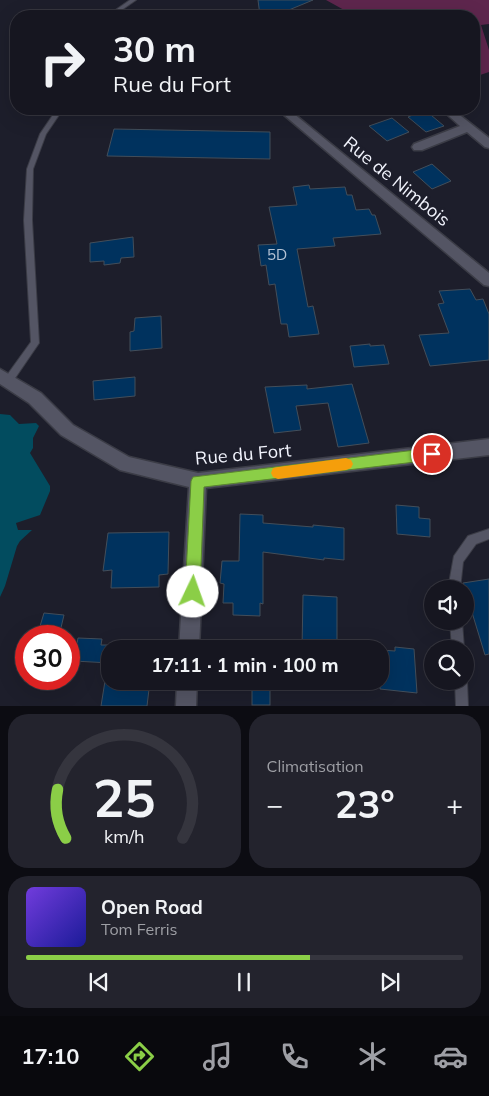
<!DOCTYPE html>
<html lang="fr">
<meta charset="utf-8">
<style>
:root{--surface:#161620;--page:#23232d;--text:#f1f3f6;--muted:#9e9fa5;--line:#35353e;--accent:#8bce47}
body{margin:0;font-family:Mulish,sans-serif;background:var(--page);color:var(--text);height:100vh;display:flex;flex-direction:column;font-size:19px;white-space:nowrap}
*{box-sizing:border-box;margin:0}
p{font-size:16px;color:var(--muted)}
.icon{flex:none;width:28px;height:28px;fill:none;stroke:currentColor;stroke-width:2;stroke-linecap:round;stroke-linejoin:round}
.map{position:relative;height:706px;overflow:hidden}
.sheet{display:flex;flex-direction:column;gap:8px;padding:8px;background:#0c0c12;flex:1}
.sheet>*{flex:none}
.hud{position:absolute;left:10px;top:10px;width:470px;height:105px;border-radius:20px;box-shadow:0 5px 20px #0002,0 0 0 1px var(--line);background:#161620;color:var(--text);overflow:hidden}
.tools{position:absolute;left:424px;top:580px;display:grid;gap:10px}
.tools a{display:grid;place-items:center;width:50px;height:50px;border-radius:50%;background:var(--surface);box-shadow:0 5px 20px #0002,0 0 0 1px var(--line);font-size:25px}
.speed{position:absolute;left:15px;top:625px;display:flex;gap:10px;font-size:25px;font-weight:700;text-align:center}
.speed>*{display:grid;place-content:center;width:65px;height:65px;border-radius:50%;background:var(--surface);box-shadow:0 5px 20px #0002,0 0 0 1px var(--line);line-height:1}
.speed .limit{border:8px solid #d22;background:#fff;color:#111}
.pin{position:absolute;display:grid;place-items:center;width:42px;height:42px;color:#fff;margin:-21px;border:2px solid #fff;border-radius:50%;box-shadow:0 1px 5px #0007}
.me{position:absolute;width:55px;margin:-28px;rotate:3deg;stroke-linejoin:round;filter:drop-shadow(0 0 4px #0008)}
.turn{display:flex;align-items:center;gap:18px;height:105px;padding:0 20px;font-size:22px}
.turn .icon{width:65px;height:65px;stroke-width:2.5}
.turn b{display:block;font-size:35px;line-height:42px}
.big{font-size:38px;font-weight:700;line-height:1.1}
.sheet .widget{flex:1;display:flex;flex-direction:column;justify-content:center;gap:8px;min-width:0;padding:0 18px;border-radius:20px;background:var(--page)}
.sheet .dial{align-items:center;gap:0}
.dial svg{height:130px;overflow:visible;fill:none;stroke:var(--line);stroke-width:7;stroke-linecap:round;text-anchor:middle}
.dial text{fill:var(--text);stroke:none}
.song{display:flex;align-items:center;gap:15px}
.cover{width:60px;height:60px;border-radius:8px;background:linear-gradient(135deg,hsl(260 70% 55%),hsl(240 70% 35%))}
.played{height:5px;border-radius:2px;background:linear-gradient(90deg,var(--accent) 65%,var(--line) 65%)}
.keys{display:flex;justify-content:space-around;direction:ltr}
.heat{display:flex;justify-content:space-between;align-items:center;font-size:28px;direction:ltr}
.sheet .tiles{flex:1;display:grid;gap:8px;grid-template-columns:1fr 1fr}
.widget:last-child{grid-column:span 2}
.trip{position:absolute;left:101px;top:640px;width:288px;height:50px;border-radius:20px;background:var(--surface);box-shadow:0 5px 20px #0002,0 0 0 1px var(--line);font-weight:700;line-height:50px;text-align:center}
.menu{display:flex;height:80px;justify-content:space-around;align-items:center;background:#09090d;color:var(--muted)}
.menu .icon{width:35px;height:35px}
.menu .selected{color:var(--accent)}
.menu b{font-size:22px;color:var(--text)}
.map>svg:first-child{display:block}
.green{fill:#5e264d}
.water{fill:#024c5f}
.building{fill:#00325e;stroke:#434e5a}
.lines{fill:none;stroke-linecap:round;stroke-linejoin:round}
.service-casing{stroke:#3b3c46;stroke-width:2}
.minor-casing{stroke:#3b3c46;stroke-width:3}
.service{fill:#545564;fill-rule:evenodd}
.minor{fill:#545564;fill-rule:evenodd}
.route{fill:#8bce47;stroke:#5a862e}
.slow{fill:#f59e0b}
.labels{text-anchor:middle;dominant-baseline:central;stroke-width:5;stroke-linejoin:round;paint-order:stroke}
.number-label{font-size:15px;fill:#b6c4d5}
.street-label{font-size:18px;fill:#f2f4fd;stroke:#1d1e2b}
</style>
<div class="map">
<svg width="489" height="706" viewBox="0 0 489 706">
<rect width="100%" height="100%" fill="#1d1e2b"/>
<path class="green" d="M326,0H489V24L481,25L489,50V72L474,77V16H355Z"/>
<path class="water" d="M0,414L10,415L19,424L36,423L39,426L33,438V448L30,453L50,486V491L40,515L16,523L18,530H32L20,541L17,546L5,586L0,597Z"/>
<g class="building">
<path d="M258,0H313L284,12L285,16H260Z"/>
<path d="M425,110L444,126L426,132L408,117Z"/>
<path d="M392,118L409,132L387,141L369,126Z"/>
<path d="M114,129L270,132V159L107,156Z"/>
<path d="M432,164L451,181L432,189L413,172Z"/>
<path d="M309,185L310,189L345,187L347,195H352L356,210L369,209L372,215H375L381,234L333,238L335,246L297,249L308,307L313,306L319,334L289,337L287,324H281L275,284L269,285L266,265L261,266L258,245L277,244L269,207L297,205L293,187Z"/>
<path d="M133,237L134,257L121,258L120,263L104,265V261L90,262V243Z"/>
<path d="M470,289L476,300L483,299L489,314V360L430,366L419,335L449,333L438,304L444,303L439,291Z"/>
<path d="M161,316L162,348L130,351V332L134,331L135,318Z"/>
<path d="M370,344V346L384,345L389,364L354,367L350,346Z"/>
<path d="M135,377V396L94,400L93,381Z"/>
<path d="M352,384L369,443L338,447L328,403L296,406L301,430L274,433L265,387L307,385V389Z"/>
<path d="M396,505L419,507V518L430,519V537L397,534Z"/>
<path d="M240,514L263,515V523L313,527V525L344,528V560L324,558V560L263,552V604L260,603V616L233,615V603H223L224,584L220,583L222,561H239Z"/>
<path d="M169,532L168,574L159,575V587L111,588L112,570L103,571L108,533Z"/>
<path d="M489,579V654L485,655L463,583Z"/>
<path d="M303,595L337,597V649H302Z"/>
<path d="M44,613L64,615L59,636H37Z"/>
<path d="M78,638L102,639L101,645H110V663L74,661Z"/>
<path d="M395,647L414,649L417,693L380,689V650L395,651Z"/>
<path d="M105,681H150L147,706H101Z"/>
<rect x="252" y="681" width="18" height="24"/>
</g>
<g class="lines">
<defs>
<g id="service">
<path d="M130,0H136L113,16H107Z"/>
<path d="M57,109H63L46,134L33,169L32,220L39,343L11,384L8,385L5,384L3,381L5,378L31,342L24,220L27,169L40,134Z"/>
<path d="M489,529V539L476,544L463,562L460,589H448L454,556L468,536Z"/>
<path d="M450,621H462L464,649H452Z"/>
<path d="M465,677L467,681L468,706H456L455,681H465Z"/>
</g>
<g id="minor">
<path d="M277,109H288L489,273V286L484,285Z"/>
<path d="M441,109H452L489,138V148L485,147L467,132L422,150H414L412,147L414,144L460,126Z"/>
<path d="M0,369L41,393L73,425L129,457L198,473L489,439V455L206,488L199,649H179L189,487L120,470L61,435L29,403L0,384Z"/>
<path d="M177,681H197L196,706H176Z"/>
</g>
</defs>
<use href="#service" class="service-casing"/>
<use href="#minor" class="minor-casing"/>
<use href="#service" class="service"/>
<use href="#minor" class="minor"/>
</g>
<path class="route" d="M432,448L436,450L438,454L436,458L432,460L204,487L200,592L198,597L193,599L188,597L185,592L191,481L193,477Z"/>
<path class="slow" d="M346,458L351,460L353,464L351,468L346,470L278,479L273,477L271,473L273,468L278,467Z"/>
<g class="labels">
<g class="number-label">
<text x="277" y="254">5D</text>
</g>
<g class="street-label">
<text transform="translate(397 181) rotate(39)">Rue de Nimbois</text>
<text transform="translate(243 454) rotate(-5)">Rue du Fort</text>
</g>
</g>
</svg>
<div class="tools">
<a><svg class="icon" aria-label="sound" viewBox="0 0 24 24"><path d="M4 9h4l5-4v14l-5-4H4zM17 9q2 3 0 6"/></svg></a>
<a><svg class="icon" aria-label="search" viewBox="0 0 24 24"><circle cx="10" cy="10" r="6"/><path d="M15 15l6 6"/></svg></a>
</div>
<div class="speed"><div class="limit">30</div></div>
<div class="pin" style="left:432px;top:454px;background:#d93025"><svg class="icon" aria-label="arrive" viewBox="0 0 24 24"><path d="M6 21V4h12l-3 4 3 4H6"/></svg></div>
<svg class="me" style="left:193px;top:592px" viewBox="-20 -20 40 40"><circle r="19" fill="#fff"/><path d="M0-13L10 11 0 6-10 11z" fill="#8bce47"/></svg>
<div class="trip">17:11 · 1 min · 100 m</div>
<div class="hud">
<div class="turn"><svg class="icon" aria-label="right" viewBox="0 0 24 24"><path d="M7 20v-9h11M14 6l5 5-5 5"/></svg><div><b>30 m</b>Rue du Fort</div></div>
</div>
</div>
<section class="sheet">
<div class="tiles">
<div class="widget dial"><svg viewBox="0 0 100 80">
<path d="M14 69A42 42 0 1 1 86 69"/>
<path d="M14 69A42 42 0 0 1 9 39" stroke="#8bce47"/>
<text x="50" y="56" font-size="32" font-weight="700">25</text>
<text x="50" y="72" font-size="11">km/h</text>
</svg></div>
<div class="widget"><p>Climatisation</p>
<div class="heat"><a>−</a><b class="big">23°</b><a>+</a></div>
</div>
<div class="widget">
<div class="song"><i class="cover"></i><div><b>Open Road</b><p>Tom Ferris</p></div></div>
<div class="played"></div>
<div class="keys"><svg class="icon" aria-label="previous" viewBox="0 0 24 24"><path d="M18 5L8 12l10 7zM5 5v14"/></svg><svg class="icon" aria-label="pause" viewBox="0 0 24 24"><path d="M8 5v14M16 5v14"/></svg><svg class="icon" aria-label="next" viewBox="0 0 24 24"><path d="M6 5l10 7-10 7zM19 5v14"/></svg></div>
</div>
</div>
</section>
<nav class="menu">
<b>17:10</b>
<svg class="icon selected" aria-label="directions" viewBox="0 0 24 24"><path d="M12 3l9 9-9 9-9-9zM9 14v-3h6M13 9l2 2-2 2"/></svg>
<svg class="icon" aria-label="music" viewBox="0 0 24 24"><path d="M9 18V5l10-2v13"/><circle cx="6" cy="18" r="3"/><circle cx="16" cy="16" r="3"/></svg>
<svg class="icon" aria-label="phone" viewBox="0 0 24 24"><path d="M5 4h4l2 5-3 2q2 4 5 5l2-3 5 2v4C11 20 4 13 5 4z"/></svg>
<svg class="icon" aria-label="climate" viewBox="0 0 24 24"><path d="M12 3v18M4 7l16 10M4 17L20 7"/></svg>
<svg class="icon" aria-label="car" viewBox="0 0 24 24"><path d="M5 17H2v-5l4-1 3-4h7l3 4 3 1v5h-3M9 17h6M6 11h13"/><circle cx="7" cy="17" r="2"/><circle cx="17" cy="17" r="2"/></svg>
</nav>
